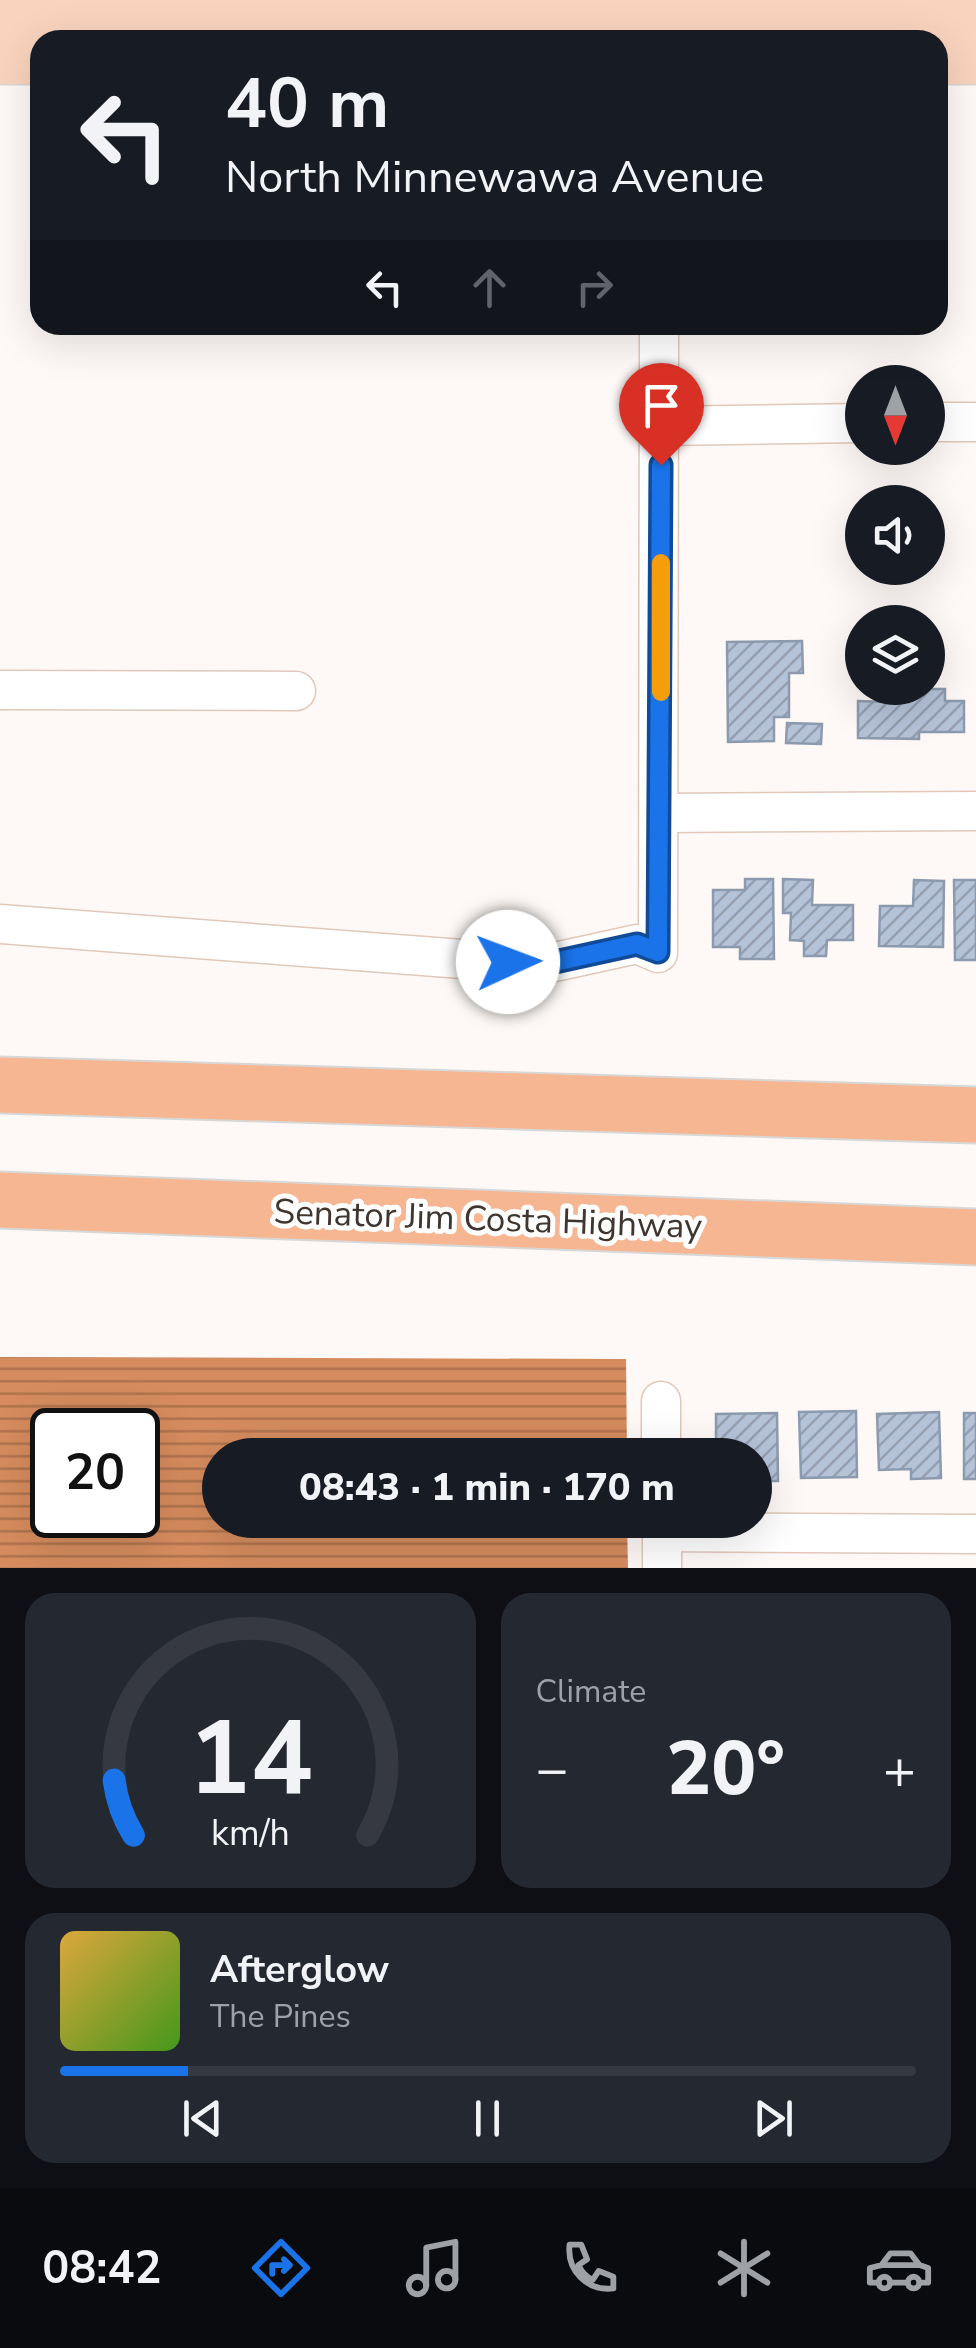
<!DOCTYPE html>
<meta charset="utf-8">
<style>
:root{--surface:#171b24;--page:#242831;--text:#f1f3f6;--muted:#9ea1a6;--line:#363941;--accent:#1a73e8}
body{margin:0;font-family:"Nunito Sans",sans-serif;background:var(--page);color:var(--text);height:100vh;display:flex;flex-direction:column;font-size:38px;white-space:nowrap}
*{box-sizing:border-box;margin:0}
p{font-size:32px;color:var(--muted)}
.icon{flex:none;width:55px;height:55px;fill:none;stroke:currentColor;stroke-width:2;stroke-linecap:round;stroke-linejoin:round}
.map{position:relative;height:1568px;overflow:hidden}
.drawer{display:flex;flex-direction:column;gap:25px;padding:25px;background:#0d0f14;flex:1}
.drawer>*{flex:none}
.top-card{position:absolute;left:30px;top:30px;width:918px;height:305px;border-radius:30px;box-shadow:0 10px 40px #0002;background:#171b24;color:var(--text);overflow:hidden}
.needle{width:65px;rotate:180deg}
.buttons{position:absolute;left:845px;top:365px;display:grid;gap:20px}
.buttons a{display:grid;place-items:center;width:100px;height:100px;border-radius:50%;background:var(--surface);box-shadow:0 10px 40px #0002;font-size:50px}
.speed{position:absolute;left:30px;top:1408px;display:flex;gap:20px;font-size:50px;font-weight:700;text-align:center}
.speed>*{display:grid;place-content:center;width:130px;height:130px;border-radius:50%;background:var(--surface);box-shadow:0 10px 40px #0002;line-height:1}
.speed .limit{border:5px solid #111;border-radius:15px;background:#fff;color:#111}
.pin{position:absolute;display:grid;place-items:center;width:85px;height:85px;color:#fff;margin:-102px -42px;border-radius:50% 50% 50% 0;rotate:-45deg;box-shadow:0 0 10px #0007}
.pin .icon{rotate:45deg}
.me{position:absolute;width:110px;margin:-55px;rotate:88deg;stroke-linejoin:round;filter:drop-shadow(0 0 8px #0008)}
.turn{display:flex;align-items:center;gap:35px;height:210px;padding:0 30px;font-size:45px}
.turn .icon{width:130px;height:130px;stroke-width:2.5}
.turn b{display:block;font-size:70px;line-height:85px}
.lanes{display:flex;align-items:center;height:95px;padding:0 30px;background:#0003;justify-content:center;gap:50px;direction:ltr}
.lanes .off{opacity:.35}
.big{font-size:75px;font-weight:800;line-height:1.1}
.drawer .card{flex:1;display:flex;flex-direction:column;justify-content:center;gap:15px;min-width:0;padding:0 35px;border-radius:30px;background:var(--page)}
.drawer .dial{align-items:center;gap:0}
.dial svg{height:260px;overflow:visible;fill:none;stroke:var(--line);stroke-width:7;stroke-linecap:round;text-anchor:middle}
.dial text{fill:var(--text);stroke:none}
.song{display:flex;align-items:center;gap:30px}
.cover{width:120px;height:120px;border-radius:15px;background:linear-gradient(135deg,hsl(40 70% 55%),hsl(100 70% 35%))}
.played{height:10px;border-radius:5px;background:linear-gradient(90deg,var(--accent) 15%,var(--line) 15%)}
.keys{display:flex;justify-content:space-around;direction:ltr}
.heat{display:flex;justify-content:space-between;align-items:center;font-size:55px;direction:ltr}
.drawer .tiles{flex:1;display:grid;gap:25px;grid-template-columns:1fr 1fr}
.card:last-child{grid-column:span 2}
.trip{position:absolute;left:202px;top:1438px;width:570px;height:100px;border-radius:50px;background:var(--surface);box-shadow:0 10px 40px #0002;font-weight:800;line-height:100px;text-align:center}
.tabs{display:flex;height:160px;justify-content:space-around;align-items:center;background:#090b0e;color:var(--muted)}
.tabs .icon{width:70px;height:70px}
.tabs .selected{color:var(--accent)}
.tabs b{font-size:45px;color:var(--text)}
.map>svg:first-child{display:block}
.water{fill:url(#water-rules);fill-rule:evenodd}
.building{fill:url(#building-hatch);stroke:#8c9aaf;stroke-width:2.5}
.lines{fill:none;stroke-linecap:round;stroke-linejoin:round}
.minor-casing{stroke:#e1c8b9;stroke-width:41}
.major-casing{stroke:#d9d7d6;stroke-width:51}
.highway-casing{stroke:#d9d7d6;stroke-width:59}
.minor{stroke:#fff;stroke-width:38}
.major{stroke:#f9d3bd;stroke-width:48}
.highway{stroke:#f5b691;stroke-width:55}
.route-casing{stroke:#114b97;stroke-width:25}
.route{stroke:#1a73e8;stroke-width:18}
.slow{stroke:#f59e0b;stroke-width:18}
.labels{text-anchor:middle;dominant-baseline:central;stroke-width:10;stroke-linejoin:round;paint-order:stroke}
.street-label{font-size:35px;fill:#403630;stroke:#fff}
</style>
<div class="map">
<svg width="976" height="1568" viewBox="0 0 976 1568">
<defs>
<pattern id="water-rules" width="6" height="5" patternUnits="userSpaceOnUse" patternTransform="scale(2.5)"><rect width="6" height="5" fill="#d68c5e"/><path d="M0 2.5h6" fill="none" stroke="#af734e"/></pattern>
<pattern id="building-hatch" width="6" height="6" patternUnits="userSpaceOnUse" patternTransform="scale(2.5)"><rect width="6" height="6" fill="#b5c3d9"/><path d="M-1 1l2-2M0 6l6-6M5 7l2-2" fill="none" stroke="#959fb0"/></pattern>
</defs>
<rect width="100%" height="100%" fill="#fef9f6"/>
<path class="water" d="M0,1357L626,1359L627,1455H220V1520H627L628,1568H0ZM52,1430H138V1515H52Z"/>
<g class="building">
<path d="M802,641L803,673H789V717H774V741L728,742L727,642Z"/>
<path d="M889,689H945V701H964V732H919V739L858,738V701L889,702Z"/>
<path d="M787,723L822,724L821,744L786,743Z"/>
<path d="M745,879H773L774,959H740V947H713V890H745Z"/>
<path d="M783,879L813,880L812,905H853V940H827L826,956H804V941L790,940L791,913H783Z"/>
<path d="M914,880L944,881L943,947L879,946L880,906H913Z"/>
<path d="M954,880H976V960H955Z"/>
<path d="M856,1411L857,1477L801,1478L799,1412Z"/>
<path d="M939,1412L941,1478L911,1479V1469L879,1470L877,1414Z"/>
<path d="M777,1413L778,1481H755V1455H716V1414Z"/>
<rect x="964" y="1413" width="12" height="66"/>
</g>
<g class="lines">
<defs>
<g id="minor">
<path d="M928,422H976"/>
<path d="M661,426L862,423"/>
<path d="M0,690L296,691"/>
<path d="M661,813L976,811"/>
<path d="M0,924L541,965L637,944L658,953L659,325"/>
<path d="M661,1401V1455"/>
<path d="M662,1520V1568"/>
<path d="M662,1532L976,1534"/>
</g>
<g id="major">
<path d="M0,14L976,13"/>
<path d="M0,60H40"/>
<path d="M938,60H976"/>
</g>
<g id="highway">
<path d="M0,1085L976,1115"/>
<path d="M0,1200L976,1237"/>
</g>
</defs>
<use href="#minor" class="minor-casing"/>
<use href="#major" class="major-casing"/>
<use href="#highway" class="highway-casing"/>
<use href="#minor" class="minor"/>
<use href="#major" class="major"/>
<use href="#highway" class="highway"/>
</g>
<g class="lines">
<defs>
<path id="route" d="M508,962L541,965L637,944L658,952L661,465"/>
</defs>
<use href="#route" class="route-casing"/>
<use href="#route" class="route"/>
<path class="slow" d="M661,563V692"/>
</g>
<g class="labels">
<g class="street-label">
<text transform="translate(488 1219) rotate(2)">Senator Jim Costa Highway</text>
</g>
</g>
</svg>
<div class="buttons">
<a><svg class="needle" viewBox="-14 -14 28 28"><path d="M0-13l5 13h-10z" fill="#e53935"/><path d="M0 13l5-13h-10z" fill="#9ea1a6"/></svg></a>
<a><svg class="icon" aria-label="sound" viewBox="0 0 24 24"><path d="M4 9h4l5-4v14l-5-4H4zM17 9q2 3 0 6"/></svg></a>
<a><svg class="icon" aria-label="layers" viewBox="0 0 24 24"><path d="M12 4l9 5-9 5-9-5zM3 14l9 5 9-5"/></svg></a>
</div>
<div class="speed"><div class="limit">20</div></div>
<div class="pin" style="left:661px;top:465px;background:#d93025"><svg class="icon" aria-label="arrive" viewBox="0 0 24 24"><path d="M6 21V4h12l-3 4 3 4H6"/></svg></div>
<svg class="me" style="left:508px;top:962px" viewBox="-20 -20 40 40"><circle r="19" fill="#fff"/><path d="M0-13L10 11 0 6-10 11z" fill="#1a73e8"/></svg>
<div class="trip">08:43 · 1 min · 170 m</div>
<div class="top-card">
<div class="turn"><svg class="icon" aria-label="left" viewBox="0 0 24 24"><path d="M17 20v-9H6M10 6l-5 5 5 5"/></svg><div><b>40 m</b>North Minnewawa Avenue</div></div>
<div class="lanes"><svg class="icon" aria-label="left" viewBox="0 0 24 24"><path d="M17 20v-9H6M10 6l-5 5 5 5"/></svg><svg class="icon off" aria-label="ahead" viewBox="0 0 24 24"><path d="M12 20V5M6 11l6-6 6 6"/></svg><svg class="icon off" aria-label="right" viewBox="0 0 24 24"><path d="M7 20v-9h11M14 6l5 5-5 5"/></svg></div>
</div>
</div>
<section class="drawer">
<div class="tiles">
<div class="card dial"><svg viewBox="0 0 100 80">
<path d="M14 69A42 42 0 1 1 86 69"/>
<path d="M14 69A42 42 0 0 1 8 52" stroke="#1a73e8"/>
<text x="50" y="56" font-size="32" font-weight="700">14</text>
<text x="50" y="72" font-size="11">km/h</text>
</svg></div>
<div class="card"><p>Climate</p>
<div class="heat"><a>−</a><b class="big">20°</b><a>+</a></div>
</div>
<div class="card">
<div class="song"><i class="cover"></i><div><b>Afterglow</b><p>The Pines</p></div></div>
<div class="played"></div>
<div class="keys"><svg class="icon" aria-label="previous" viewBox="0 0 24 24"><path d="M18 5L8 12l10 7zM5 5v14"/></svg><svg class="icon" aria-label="pause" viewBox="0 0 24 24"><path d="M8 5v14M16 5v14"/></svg><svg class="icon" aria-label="next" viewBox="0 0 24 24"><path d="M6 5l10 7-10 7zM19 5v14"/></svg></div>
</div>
</div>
</section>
<nav class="tabs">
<b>08:42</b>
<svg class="icon selected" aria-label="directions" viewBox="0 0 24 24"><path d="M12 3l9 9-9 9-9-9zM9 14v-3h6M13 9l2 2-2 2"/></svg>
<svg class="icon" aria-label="music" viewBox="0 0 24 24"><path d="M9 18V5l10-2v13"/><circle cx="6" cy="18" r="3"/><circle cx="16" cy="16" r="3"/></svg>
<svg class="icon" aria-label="phone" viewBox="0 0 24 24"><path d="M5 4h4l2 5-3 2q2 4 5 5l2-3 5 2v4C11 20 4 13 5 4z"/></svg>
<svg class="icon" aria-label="climate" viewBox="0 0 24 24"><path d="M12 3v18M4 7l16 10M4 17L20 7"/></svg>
<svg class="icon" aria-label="car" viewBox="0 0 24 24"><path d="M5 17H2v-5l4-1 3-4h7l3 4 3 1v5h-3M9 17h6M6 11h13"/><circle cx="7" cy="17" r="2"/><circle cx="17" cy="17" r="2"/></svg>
</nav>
